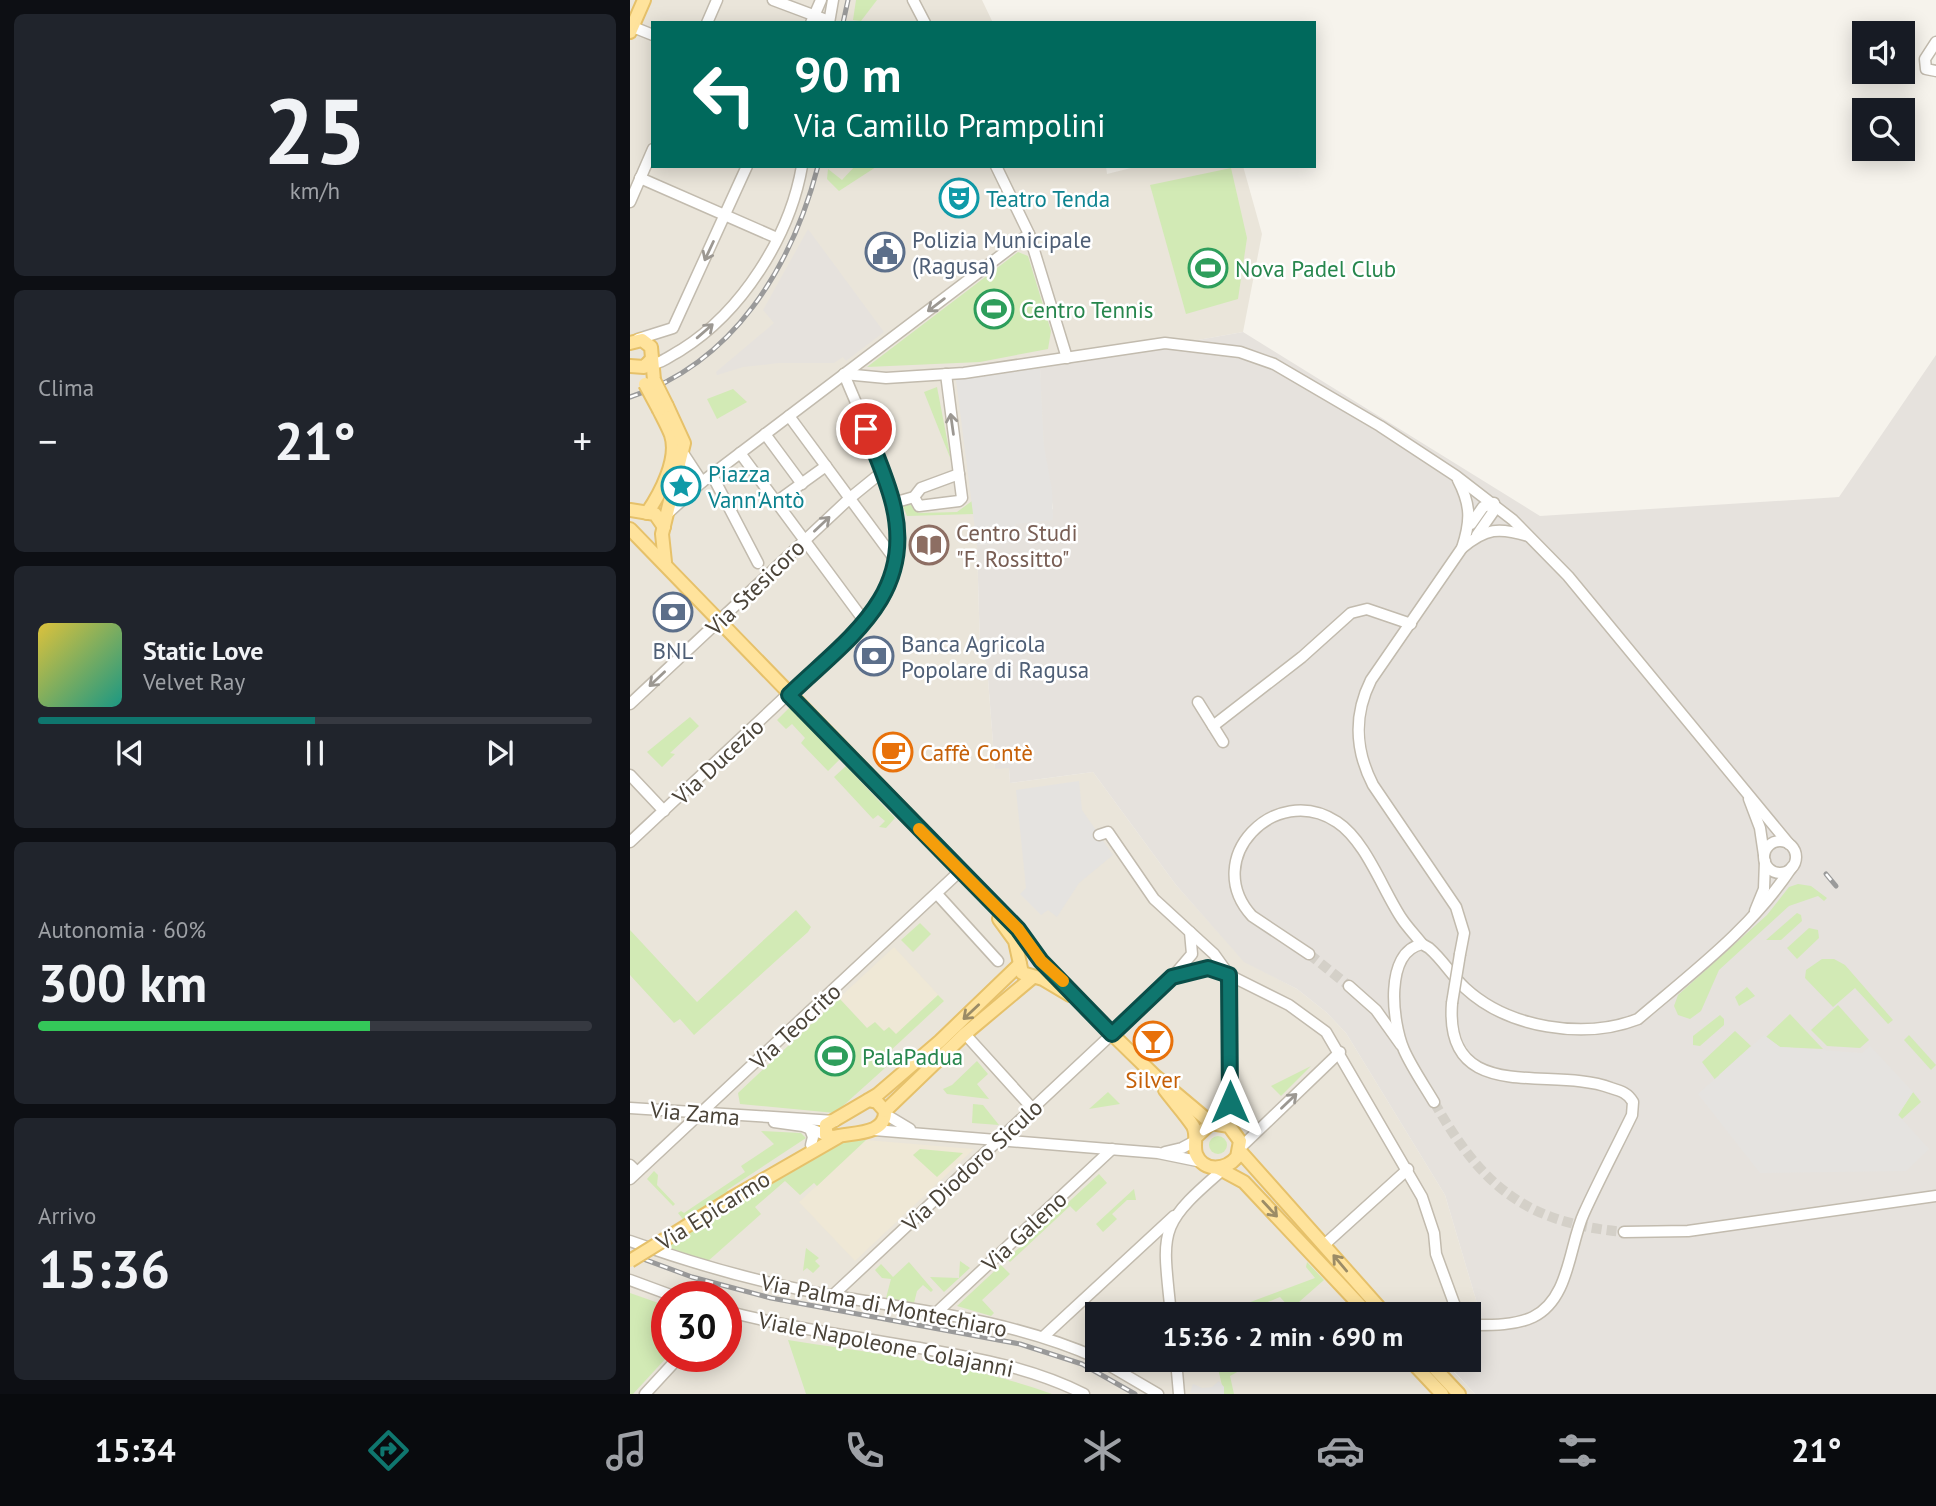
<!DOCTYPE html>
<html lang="it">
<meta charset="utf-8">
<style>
:root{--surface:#171b24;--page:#20242c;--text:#f1f3f6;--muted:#9ea1a6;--line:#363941;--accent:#0f766e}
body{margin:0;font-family:"PT Sans",sans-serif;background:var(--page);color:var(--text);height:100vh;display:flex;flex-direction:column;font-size:26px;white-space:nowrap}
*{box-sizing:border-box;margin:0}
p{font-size:23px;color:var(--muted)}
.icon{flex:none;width:38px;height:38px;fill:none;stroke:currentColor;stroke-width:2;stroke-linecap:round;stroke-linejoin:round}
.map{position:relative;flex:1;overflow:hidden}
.side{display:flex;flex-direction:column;gap:14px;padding:14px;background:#0d0f14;width:630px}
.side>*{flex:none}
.banner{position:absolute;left:21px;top:21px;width:665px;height:147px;border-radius:0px;box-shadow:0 4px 18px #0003;background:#00695c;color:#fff;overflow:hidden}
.buttons{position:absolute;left:1222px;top:21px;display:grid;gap:14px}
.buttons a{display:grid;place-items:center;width:63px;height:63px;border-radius:0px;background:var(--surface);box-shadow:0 4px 18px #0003;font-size:35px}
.speed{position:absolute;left:21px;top:1281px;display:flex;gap:14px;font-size:35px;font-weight:700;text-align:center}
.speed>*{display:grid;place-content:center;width:91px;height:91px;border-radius:50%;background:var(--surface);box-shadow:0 4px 18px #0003;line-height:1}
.speed .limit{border:10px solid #d22;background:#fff;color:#111}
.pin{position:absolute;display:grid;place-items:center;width:60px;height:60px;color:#fff;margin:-30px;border:4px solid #fff;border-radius:50%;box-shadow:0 2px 7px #0007}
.me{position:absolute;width:77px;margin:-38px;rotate:0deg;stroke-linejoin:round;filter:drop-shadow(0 0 5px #0008)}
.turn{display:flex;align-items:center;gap:24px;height:147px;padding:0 28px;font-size:32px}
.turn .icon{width:91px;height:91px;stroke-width:2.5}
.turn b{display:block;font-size:49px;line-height:60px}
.big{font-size:52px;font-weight:700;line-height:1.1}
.side .card{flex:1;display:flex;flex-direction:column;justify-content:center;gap:10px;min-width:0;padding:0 24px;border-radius:10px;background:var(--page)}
.side .dial{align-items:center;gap:0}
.dial b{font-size:91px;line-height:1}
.song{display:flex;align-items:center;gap:21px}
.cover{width:84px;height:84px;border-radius:10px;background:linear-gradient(135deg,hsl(50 70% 55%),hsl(170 70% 35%))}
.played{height:7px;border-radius:4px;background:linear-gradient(90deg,var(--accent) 50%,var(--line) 50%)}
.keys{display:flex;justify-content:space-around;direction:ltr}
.heat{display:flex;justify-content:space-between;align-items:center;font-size:38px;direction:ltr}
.charge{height:10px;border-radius:5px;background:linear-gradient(90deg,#34c759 60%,var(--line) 0)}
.trip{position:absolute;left:455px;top:1302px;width:396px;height:70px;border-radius:0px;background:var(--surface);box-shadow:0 4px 18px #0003;font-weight:700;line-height:70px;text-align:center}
.tabs{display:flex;height:112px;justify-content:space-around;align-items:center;background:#090b0e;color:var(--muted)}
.tabs .icon{width:49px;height:49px}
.tabs .selected{color:var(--accent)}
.tabs b{font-size:32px;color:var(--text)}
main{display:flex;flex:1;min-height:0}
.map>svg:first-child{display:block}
.residential{fill:#eae5da;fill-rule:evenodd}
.industrial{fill:#e6e2dd}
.education{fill:#efe8d6}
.green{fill:#d2eab5}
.parking{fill:#e5e3e0}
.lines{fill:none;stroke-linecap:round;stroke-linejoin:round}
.minor-tunnel{stroke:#d4d0c8;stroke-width:10;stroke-dasharray:10 5;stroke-linecap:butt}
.minor-casing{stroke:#c2bbae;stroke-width:13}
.major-casing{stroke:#e6c16a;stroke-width:16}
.minor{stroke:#fff;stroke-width:10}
.major{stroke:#ffe39c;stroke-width:12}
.rail-casing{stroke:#9a9a9a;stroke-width:5}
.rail{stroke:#fff;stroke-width:2.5;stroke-dasharray:8;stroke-linecap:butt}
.minor-bridge-casing{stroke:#c2bbae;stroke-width:13;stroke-linecap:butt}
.major-bridge-casing{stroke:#e6c16a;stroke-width:16;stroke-linecap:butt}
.minor-bridge{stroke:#fff;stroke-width:10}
.major-bridge{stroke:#ffe39c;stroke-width:12}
.oneway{stroke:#9c9892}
.oneway2{stroke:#9c8c66}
.route-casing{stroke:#0a4d48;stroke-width:18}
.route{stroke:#0f766e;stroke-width:12}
.slow{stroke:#f59e0b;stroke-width:12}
.labels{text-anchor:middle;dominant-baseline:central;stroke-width:5;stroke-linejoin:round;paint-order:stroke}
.culture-label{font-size:23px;fill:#0d838f;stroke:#fff;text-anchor:start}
.service-label{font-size:23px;fill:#4e5e75;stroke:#fff;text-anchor:start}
.leisure-label{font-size:23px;fill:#27864d;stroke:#fff;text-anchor:start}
.education-label{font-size:23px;fill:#785e54;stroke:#fff;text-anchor:start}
.street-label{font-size:23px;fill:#4b4439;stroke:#fff}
.food-label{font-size:23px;fill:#c56008;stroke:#fff;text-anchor:start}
</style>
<main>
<section class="side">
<div class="card dial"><b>25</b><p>km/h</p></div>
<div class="card"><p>Clima</p>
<div class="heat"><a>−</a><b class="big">21°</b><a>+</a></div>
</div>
<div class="card">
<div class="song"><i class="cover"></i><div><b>Static Love</b><p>Velvet Ray</p></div></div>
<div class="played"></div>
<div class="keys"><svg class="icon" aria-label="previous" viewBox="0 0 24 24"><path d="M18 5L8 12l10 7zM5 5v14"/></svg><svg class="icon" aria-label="pause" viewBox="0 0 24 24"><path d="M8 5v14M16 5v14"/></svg><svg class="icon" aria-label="next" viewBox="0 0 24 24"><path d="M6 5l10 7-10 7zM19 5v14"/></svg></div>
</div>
<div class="card"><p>Autonomia · 60%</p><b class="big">300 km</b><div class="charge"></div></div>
<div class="card"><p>Arrivo</p><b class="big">15:36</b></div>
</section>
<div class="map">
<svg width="1306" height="1394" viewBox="0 0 1306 1394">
<rect width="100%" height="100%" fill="#f6f3ec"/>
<path class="residential" d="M0,0H352L363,23H23V166H476L477,174L509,166H613L632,234L613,332L410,368L423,520L347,545L350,648L357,666L365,768L379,767L380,783L463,772L546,885L614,961L667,989L696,1012L716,1033L815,1195L849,1310L838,1352V1314H467V1360H830L821,1369L845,1394H0ZM37,1297H96V1356H37Z"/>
<g class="industrial">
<path d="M178,229L254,332L216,361L213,357L204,363H149L113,367L87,375L86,372L144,323L133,310Z"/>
<path d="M613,332L910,516L1209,497L1306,355V1394H845L821,1368L830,1360H838L849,1310L815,1195L716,1033L696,1012L667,989L614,962L546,885L463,772L380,783L379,768L365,769L357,666L350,648L347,545L381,542L386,524L423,509L414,446L410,368Z"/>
</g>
<g class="education">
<path d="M264,947L314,1001L259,1052L209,998Z"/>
<path d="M236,1140L344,1149L225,1261L169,1202Z"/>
</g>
<g class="green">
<path d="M226,0H247L231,21L223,20Z"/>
<path d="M225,166L246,167L209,191L197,179L198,169L212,180Z"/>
<path d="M601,168L617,238L608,299L556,314L520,185Z"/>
<path d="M388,252L398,256L421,331L418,349L350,362L237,367Z"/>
<path d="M307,387L321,460L294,392Z"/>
<path d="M103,389L117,402L87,419L77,399Z"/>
<path d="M342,501L344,514L277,516L273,506L280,504L289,513L327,512Z"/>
<path d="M160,707L210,759L198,771L171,743L175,738L162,724L156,729L147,720Z"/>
<path d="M60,717L69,726L40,753L45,754L32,767L17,752Z"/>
<path d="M216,766L265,818L256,828L249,827L255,821L248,815L243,819L204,777Z"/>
<path d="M1168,884L1181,886L1197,898L1194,901L1188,896L1159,906L1089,970L1071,1011L1060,1019L1048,1015L1044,1006L1048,995L1137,915L1159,887Z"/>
<path d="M166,910L181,927L178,932L64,1035L50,1019L44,1023L0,975V930L67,1002Z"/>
<path d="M1167,913L1171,915L1172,921L1151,940H1136Z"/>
<path d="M290,923L301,934L283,952L271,940Z"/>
<path d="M1179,928L1188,930L1189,938L1167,959L1157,948Z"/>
<path d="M1192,959H1204L1215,965L1263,1020L1258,1024L1225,988L1203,1007L1175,978L1176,970Z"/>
<path d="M1117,987L1125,996L1109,1006L1105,997Z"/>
<path d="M308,995L314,1001L259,1052L265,1059L205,1113L110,1104L108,1093L209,998L237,1028L245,1022L254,1031L259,1027L266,1034Z"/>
<path d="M1208,1005L1239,1040L1230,1048L1197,1046L1181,1030Z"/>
<path d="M1160,1014L1193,1049L1150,1047L1136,1037Z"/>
<path d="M1090,1015L1094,1019V1025L1070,1046L1063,1045V1036Z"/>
<path d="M1105,1031L1121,1046L1089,1075V1085L1072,1062Z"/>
<path d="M1279,1035L1306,1065L1301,1070L1274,1040Z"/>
<path d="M347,1061L358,1074L347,1084L359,1099L317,1094L313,1089L322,1085Z"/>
<path d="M681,1066L651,1096L641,1086Z"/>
<path d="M478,1092L490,1104L459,1109Z"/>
<path d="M1283,1092L1291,1102L1272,1119L1268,1115Z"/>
<path d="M343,1104L353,1105L369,1125L342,1123Z"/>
<path d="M131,1131L171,1133L176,1138L97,1190L107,1204L216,1141L236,1140L187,1186L184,1183L170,1195L155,1181L125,1207L131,1214L77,1262L22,1243L55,1222L48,1213L51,1211L54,1213L115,1172L111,1166L144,1144Z"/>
<circle cx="588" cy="1145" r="9"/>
<path d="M290,1149L333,1153L307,1177L283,1155Z"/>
<path d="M24,1171L28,1175L27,1185L45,1204L43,1206L17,1179Z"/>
<path d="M469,1174L477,1183L446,1212L440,1206L380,1262L377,1259Z"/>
<path d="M504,1189L506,1200H497L482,1214L487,1219L473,1232L466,1224Z"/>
<path d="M176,1248L189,1258L185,1261L190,1266L183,1273L177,1268L173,1271Z"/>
<path d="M330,1261L340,1268L314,1292L300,1277L329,1278Z"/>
<path d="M279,1262L303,1290L301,1292L293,1285L287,1291L284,1303L256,1298L261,1279L252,1278L245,1270L251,1264L263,1277Z"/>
<path d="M677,1262L694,1280L661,1309L650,1297L609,1314H588L685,1278L676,1267Z"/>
<path d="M371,1265L380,1274L352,1300L364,1313L361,1316L327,1306Z"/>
<path d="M0,1293L37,1306L38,1356L3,1394H0Z"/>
<path d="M158,1340C246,1354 337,1363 422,1394H176Z"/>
<path d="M586,1360H629L600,1376L604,1394H594Z"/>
</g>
<g class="parking">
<path d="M410,368L414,446L422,490L423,520L386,524L381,542L347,545L326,380Z"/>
<path d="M449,781L452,810L483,855L449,883L427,917L418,910L411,915L390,894L396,888L386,790Z"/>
<path d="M1134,1035L1150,1047L1232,1053L1240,1046L1283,1092L1268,1115L1299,1149L1276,1171L1130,1173L1068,1094Z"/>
<path d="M589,1381L594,1387V1394L560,1393L563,1384L572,1388L582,1387Z"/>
</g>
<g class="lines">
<g class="minor-tunnel">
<path d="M679,954L719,986"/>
<path d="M804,1102C852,1186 895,1223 994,1232"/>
</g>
<defs>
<g id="minor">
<path d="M143,0L199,21"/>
<path d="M283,0L295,23"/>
<path d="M77,23L87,0"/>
<path d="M181,23L191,0"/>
<path d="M199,23L203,0"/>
<path d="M3,27L23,35"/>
<path d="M1306,42L1295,59L1296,69L1306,71"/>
<path d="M366,166L399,234L437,358"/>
<path d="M10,178L147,238"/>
<path d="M0,202L23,149"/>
<path d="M8,339L43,328L117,166"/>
<path d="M18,365C31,364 40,356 51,350C112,312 160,236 172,166"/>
<path d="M214,374L256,378L334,373L535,343L610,352L644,364L750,426L826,476L883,520L938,576L1159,844"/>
<path d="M159,416L266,561"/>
<path d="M135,434L172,484"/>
<path d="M110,453L235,622"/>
<path d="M82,475L128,563"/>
<path d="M828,480C841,505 841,521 832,548L741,680C723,716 725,750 743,785L826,907L834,933L830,954"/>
<path d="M72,482L399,234"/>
<path d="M284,497L289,506L329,501L332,498L316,374"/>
<path d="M146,502L196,466"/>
<path d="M263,503L284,497L291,488L329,474"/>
<path d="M37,514L72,482L53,453"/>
<path d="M841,524L853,507L864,503L863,512L847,535"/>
<path d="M832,548C856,528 869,527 898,536"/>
<path d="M568,702L593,742"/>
<path d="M0,704L220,498L252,472"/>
<path d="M583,726L672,657L721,613L737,609L781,624"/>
<path d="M0,775L34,811"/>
<path d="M1119,799L1130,828L1134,855"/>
<path d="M469,835L478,832L524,899L560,932L562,954L545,974"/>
<circle cx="1150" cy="857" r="16"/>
<path d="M0,842L203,652C221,636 243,619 254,598C291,526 240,440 214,374"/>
<path d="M307,894L368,961"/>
<path d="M1125,911L1134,889L1135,861"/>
<path d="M560,932L584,954L599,975V1126"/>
<path d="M679,954L622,916C570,859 645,781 707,822C736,841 753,891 772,919C778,928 786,936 792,944"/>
<path d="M719,986L746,1010L771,1045"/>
<path d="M822,1003C814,1107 921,1065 981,1088C991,1091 998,1093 1003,1102L1002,1115C986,1148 969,1180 954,1213C939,1245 940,1299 903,1317C884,1326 858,1325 838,1325"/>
<path d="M335,1034L402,1108"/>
<path d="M804,1102C794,1085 782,1068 774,1050C762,1022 754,952 792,944L799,948C813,960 822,976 835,988C878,1028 954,1040 1008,1019C1063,972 1122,928 1162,867"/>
<path d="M0,1108L205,1121"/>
<path d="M255,1114L280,1129"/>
<path d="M144,1122L173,1126L196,1135"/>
<path d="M180,1129L183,1137L181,1145"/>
<path d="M244,1130L528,1153L572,1162"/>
<path d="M610,1148L710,1052"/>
<path d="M535,1152L552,1148L565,1141"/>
<path d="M0,1165L7,1172"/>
<path d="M0,1179L329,872"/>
<path d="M994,1232L1058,1231L1306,1196"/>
<path d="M0,1241C67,1265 134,1284 205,1296C293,1311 385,1321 467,1358"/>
<path d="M694,1245L778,1169"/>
<path d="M0,1280L46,1297"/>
<path d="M202,1296L543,977L578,968L599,975L659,1005L696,1032L792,1197L804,1233L806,1254L828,1314"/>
<path d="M96,1311C160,1328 225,1337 290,1348C346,1358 403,1368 454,1394"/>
<path d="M305,1314L482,1149"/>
<path d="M541,1314C532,1228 527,1226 596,1167"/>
<path d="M413,1337L544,1216"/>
<path d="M470,1360L528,1394"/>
<path d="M546,1360L549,1394"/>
<path d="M15,1394L50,1356"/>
</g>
<g id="major">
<path d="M0,32L14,0"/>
<path d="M0,343L12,340L21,347L24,380"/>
<path d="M0,366L14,367L22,359"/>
<path d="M0,510L25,514L34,527"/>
<path d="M17,513C30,494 49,459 41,435C38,427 33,418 29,410"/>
<path d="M0,529L388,929L410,961L482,1034L525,1076L581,1123"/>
<path d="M35,562L32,534L54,443L37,406"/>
<path d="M369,919L385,941L392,973L413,979L440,995"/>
<path d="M535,1090C544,1102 555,1114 563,1126C568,1136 563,1144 566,1154C574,1173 596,1170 607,1157L610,1141L599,1126L581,1123L566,1137"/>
<path d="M238,1100L247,1102L255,1111C256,1136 221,1132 203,1137L196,1135V1125L247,1095L310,1041L390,964"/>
<path d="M255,1111L335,1034L403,977"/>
<path d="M609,1150L755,1314"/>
<path d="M588,1168L614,1182L738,1314"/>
<path d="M102,1198L208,1137"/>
<path d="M780,1360L812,1394"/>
<path d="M797,1360L829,1394"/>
</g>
</defs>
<use href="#minor" class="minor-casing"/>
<use href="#major" class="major-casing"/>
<use href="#minor" class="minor"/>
<use href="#major" class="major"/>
<defs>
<g id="rail">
<path d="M213,23L218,0"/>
<path d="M0,397C104,363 162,266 188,166"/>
<path d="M1196,874L1206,886"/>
<path d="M0,1254L62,1277L141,1298L390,1344L452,1364L505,1394"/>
</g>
</defs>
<use href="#rail" class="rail-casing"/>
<use href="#rail" class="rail"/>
<defs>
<path id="minor-bridge" d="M822,1003L830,954"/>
<g id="major-bridge">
<path d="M24,380L37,406"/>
<path d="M15,384L29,410"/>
<path d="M0,1261L102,1198"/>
</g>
</defs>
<use href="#minor-bridge" class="minor-bridge-casing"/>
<use href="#major-bridge" class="major-bridge-casing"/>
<use href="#minor-bridge" class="minor-bridge"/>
<use href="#major-bridge" class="major-bridge"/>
</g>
<defs><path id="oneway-shaft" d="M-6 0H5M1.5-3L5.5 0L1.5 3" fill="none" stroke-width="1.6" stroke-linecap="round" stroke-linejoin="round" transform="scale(1.75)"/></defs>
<g class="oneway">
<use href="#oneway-shaft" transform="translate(79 251) rotate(115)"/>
<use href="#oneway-shaft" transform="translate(306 305) rotate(143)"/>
<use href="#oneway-shaft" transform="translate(75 331) rotate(-41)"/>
<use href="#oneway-shaft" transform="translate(322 424) rotate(-98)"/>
<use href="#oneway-shaft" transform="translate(192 524) rotate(-43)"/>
<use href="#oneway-shaft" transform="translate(27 679) rotate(137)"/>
<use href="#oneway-shaft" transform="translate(659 1101) rotate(-44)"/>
</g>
<g class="oneway2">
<use href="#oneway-shaft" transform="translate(341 1012) rotate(137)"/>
<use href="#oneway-shaft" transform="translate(640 1209) rotate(47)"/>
<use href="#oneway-shaft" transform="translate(710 1263) rotate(-130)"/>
</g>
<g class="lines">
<defs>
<path id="route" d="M236,429C245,453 257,479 263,504C286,596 217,639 159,695L388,929L411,961L482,1034L542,977L578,968L599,975L600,1102"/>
</defs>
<use href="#route" class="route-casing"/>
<use href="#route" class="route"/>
<path class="slow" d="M289,829L388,929L411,961L433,981"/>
</g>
<defs>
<symbol id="theatre-ring" viewBox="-11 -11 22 22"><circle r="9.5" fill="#fff" stroke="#0f9aa8" stroke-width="1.5"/><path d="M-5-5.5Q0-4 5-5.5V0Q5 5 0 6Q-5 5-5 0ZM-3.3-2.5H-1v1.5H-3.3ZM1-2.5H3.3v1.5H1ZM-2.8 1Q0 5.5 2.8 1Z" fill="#0f9aa8"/></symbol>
<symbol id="civic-ring" viewBox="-11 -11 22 22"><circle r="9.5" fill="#fff" stroke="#5c6f8a" stroke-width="1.5"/><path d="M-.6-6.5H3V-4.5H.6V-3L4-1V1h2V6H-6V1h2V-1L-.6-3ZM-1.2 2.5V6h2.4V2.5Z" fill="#5c6f8a"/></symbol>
<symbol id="stadium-ring" viewBox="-11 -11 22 22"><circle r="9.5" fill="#fff" stroke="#2e9e5b" stroke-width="1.5"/><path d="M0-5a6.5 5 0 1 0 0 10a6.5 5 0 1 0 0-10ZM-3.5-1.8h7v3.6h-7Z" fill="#2e9e5b"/></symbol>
<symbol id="sight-ring" viewBox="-11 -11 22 22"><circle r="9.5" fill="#fff" stroke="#0f9aa8" stroke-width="1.5"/><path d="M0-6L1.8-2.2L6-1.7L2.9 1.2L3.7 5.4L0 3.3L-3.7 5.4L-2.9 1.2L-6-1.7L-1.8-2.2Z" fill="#0f9aa8"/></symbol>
<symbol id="library-ring" viewBox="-11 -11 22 22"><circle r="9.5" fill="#fff" stroke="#8d6e63" stroke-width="1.5"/><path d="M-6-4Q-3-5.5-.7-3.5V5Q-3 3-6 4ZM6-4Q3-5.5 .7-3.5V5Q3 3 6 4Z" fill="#8d6e63"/></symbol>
<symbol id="bank-ring" viewBox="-11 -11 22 22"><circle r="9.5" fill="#fff" stroke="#5c6f8a" stroke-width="1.5"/><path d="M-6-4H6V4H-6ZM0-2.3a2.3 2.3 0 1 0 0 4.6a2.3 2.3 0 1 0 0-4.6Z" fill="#5c6f8a"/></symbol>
<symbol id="cafe-ring" viewBox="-11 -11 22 22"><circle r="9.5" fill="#fff" stroke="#e8710a" stroke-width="1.5"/><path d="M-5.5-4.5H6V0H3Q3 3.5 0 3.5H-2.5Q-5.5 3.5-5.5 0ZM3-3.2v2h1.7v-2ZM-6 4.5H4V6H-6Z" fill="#e8710a"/></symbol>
<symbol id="bar-ring" viewBox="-11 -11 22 22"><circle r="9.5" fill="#fff" stroke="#e8710a" stroke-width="1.5"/><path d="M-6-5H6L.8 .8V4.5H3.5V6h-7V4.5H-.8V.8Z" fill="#e8710a"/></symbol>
</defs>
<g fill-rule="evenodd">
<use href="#theatre-ring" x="307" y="176" width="44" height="44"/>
<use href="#civic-ring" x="233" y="230" width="44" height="44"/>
<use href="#stadium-ring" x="556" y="246" width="44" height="44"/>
<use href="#stadium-ring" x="342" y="287" width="44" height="44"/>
<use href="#sight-ring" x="29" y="464" width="44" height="44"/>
<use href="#library-ring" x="277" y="523" width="44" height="44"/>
<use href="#bank-ring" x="21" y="590" width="44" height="44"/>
<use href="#bank-ring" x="222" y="634" width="44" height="44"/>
<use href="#cafe-ring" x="241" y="730" width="44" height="44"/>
<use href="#bar-ring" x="501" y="1019" width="44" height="44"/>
<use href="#stadium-ring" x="183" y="1034" width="44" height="44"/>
</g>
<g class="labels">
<g class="culture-label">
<text x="356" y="198">Teatro Tenda</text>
<text x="78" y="473">Piazza<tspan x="78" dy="26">Vann'Antò</tspan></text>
</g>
<g class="service-label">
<text x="282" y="239">Polizia Municipale<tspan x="282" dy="26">(Ragusa)</tspan></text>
<text x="271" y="643">Banca Agricola<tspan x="271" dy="26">Popolare di Ragusa</tspan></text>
<text x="43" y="650" text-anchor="middle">BNL</text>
</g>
<g class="leisure-label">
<text x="605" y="268">Nova Padel Club</text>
<text x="391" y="309">Centro Tennis</text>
<text x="232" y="1056">PalaPadua</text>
</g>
<g class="education-label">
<text x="326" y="532">Centro Studi<tspan x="326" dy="26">"F. Rossitto"</tspan></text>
</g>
<g class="street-label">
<text transform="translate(125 587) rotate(-44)">Via Stesicoro</text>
<text transform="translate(88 761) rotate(-43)">Via Ducezio</text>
<text transform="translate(165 1026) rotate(-43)">Via Teocrito</text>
<text transform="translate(65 1113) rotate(5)">Via Zama</text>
<text transform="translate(342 1165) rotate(-43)">Via Diodoro Siculo</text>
<text transform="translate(83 1210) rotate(-32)">Via Epicarmo</text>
<text transform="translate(394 1231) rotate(-43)">Via Galeno</text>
<text transform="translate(254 1305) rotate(11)">Via Palma di Montechiaro</text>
<text transform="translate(256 1344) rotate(11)">Viale Napoleone Colajanni</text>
</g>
<g class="food-label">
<text x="290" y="752">Caffè Contè</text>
<text x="523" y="1079" text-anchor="middle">Silver</text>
</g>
</g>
</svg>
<div class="buttons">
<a><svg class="icon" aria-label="sound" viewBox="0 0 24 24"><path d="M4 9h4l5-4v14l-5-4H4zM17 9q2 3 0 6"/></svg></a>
<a><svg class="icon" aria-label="search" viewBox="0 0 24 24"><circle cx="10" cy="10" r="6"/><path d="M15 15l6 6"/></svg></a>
</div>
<div class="speed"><div class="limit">30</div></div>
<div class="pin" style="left:236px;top:429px;background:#d93025"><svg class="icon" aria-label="arrive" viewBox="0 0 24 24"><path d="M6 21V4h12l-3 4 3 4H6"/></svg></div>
<svg class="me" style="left:600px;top:1102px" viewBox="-20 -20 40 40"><path d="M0-17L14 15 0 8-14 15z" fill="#0f766e" stroke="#fff" stroke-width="4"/></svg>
<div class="trip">15:36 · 2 min · 690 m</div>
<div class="banner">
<div class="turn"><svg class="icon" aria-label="left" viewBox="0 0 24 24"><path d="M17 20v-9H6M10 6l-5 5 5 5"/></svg><div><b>90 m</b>Via Camillo Prampolini</div></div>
</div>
</div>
</main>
<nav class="tabs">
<b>15:34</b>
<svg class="icon selected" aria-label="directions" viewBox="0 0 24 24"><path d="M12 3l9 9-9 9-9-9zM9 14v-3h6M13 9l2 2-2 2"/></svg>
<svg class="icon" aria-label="music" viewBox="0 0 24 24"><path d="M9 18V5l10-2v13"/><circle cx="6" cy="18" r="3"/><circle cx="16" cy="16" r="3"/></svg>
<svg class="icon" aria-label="phone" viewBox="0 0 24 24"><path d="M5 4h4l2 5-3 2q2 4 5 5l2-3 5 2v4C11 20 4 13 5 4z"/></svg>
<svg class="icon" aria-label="climate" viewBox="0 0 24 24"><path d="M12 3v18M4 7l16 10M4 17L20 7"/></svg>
<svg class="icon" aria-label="car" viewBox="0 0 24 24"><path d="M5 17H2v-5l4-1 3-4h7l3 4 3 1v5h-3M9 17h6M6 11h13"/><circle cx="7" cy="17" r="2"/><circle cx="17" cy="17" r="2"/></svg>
<svg class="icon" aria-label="filters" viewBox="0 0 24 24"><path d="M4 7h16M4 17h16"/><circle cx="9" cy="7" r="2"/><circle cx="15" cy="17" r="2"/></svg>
<b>21°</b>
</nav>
